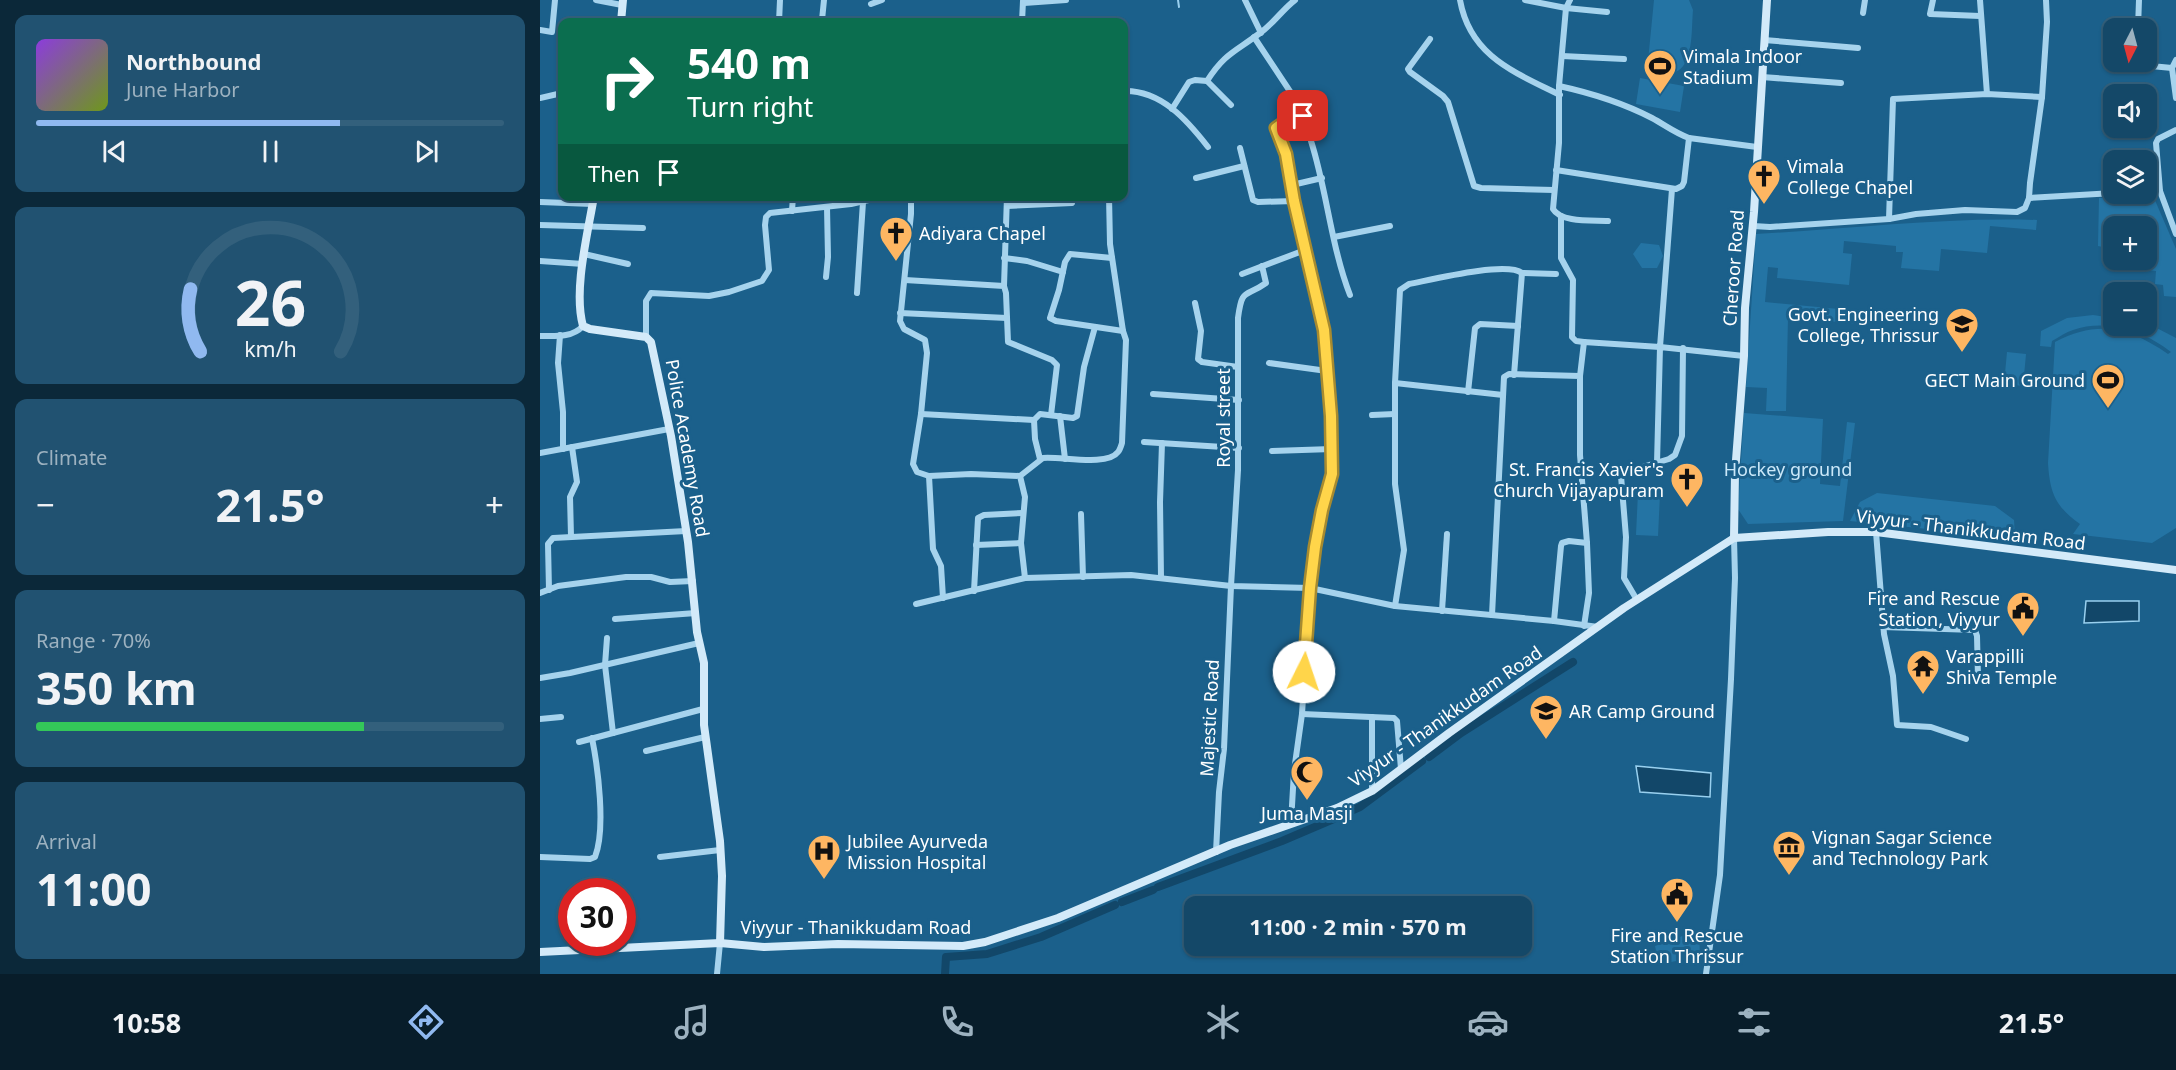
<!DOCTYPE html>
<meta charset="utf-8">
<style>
:root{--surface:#144868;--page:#215271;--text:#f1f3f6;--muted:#9db2c0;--line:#33607c;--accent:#90b9f0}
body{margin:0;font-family:"Noto Sans",sans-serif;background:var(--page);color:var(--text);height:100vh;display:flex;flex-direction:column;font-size:22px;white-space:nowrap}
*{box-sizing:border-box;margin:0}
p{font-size:20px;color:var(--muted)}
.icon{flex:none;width:33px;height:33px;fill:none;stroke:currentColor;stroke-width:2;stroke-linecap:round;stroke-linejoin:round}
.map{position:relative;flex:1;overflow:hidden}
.sheet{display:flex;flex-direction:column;gap:15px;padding:15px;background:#0b2839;width:540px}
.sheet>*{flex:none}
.hud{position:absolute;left:18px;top:18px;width:570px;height:183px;border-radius:12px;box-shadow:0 2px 4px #0004,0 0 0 2px var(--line);background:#0b6e4f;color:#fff;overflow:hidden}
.needle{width:39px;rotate:186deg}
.controls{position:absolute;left:1563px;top:18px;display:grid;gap:12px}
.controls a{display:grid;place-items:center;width:54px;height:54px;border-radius:12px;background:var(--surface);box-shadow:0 2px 4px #0004,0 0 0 2px var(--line);font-size:30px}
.speed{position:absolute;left:18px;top:878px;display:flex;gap:12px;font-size:30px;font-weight:700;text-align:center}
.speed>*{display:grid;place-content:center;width:78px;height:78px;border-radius:50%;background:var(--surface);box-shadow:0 2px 4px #0004,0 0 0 2px var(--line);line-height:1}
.speed .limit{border:9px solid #d22;background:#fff;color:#111}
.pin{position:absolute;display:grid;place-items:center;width:51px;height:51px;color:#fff;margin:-26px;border-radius:12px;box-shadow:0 3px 9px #0006}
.me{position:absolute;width:66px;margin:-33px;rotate:4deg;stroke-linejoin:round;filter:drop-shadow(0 0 4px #0008)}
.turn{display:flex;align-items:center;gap:21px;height:126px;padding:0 30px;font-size:27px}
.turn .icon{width:78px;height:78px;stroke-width:2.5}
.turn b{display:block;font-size:42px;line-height:51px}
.then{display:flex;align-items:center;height:57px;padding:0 30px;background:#0003;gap:12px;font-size:22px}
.big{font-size:45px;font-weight:700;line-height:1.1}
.sheet .tile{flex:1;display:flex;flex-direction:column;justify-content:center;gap:9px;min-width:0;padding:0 21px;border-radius:12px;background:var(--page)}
.sheet .dial{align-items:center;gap:0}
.dial svg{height:156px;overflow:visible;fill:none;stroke:var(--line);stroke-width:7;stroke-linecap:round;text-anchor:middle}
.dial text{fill:var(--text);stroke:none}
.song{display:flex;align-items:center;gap:18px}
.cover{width:72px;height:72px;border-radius:9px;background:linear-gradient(135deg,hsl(270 70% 55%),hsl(80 70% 35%))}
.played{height:6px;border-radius:3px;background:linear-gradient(90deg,var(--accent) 65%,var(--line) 65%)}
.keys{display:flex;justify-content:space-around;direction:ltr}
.heat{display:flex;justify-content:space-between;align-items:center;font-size:33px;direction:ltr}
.charge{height:9px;border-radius:4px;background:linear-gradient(90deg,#34c759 70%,var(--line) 0)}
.trip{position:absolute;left:644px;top:896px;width:348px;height:60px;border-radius:12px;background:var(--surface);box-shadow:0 2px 4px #0004,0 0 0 2px var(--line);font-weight:700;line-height:60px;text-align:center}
.menu{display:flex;height:96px;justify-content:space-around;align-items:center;background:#081d2a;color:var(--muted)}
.menu .icon{width:42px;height:42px}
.menu .active{color:var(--accent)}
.menu b{font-size:27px;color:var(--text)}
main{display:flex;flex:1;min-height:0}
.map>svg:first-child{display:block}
.green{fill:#2474a4}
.water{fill:#124769;stroke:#99d0ef;stroke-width:1.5}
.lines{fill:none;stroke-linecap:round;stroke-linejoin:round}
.stream{stroke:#99d0ef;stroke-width:2}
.canal{stroke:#124769;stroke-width:8}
.street{stroke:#a6d3ed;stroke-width:6}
.secondary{stroke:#d3eaf9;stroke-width:8}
.route-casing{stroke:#a68a30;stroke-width:15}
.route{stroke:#ffd54a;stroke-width:10}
.labels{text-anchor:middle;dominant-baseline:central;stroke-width:6;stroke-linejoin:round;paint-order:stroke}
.poi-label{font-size:18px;fill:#fff;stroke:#1b608b;text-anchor:start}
.street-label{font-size:18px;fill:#fff;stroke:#1b608b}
.park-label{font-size:18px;fill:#cbe8f9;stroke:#1b608b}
</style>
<main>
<section class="sheet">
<div class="tile">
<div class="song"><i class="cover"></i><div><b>Northbound</b><p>June Harbor</p></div></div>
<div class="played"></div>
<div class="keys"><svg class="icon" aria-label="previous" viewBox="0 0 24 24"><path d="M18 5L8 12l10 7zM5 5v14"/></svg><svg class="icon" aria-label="pause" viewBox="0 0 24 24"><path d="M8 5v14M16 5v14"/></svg><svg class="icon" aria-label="next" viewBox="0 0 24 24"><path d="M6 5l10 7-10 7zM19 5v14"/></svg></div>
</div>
<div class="tile dial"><svg viewBox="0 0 100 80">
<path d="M14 69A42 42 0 1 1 86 69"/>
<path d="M14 69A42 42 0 0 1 9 37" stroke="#90b9f0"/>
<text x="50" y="56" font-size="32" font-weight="700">26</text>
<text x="50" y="72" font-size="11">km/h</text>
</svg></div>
<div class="tile"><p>Climate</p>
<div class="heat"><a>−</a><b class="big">21.5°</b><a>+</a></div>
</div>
<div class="tile"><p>Range · 70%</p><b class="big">350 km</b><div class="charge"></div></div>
<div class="tile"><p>Arrival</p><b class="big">11:00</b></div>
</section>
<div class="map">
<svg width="1636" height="974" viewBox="0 0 1636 974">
<rect width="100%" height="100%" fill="#1b608b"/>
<g class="green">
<path d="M1114,0H1149L1153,10C1151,30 1155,75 1127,73C1119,73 1112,68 1108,61Z"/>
<path d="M1100,78L1144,86L1140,112L1096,104Z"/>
<path d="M1559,198H1614L1636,249V297L1624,296L1623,285L1615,284L1616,271L1597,269L1588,260H1606V226H1574L1573,249L1558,246Z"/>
<path d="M1497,220L1496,230L1450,226L1447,253L1401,249L1399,271L1361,268L1363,252H1356V246L1304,241L1303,253L1312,254L1309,285L1237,278L1238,268L1228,267L1225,302L1320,311L1319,324L1248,317L1246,411H1226L1227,388L1206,387L1216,234C1310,229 1403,217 1497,220Z"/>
<path d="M1101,243L1119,245L1123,256L1117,268H1102L1093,254Z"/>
<path d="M1553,315L1573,318L1574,326H1606L1607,323L1636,338V528L1612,543L1533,534L1540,524C1515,506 1510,493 1508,463L1515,342C1559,319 1590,328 1628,354L1631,352C1605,331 1566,318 1533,330C1526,332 1519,337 1512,341L1511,347L1500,346L1501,331L1527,318Z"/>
<path d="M1467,352L1486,354L1483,386L1464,384Z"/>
<path d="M1204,413L1283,419L1280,484L1300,486L1307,422L1315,423L1303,521L1208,524L1198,509Z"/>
<path d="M1098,493L1120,494L1118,536L1096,535Z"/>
<path d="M1337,493L1455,506L1474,520L1475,538L1310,521L1320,502Z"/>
<path d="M1159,930L1160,957L1119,964L1115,946Z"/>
</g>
<g class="water">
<path d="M1546,601H1599V621L1544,623Z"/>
<path d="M1096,766L1171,773L1170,797L1100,792Z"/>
</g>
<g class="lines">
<path class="stream" d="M638,0L639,7"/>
<g class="canal">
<path d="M889,757L921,733L1033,662"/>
<path d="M804,814L820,807L882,761"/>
<path d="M618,887L742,841L796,818"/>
<path d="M582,902L613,890"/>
<path d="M405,974L406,957L447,954L501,937L575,905"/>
</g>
<g class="street">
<path d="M56,0L82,5"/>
<path d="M705,0L721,33"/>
<path d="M920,0C930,56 974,72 1020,95"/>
<path d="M985,0L1026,8L1067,12"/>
<path d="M1030,0L1026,8L1019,86V143L1013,209C1021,223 1053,220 1068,221"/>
<path d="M1393,0L1390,14L1440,16"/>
<path d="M1440,0L1447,94"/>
<path d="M484,3L526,0"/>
<path d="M331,4L342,0"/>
<path d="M1323,13L1325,0"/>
<path d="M239,22L240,0"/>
<path d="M279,22L282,20L284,0"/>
<path d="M482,22L483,1"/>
<path d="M1598,28L1599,0"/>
<path d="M0,30L12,32L15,0"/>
<path d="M714,37L763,111V116C755,122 743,121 736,128L746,154L754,201"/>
<path d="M890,39L868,69L870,72L903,96L908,102L934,186L941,188L1014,190"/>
<path d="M1224,40L1318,48"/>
<path d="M1022,56L1084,59"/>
<path d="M1636,60L1632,68L1636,98"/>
<path d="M1603,62L1611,66L1632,68"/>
<path d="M1222,77L1301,83"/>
<path d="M1019,86C1051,93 1083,103 1112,118C1125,125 1135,133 1149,138"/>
<path d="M584,91C621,90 647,120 668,147"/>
<path d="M0,98L22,93"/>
<path d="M691,105L667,81C685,53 695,52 720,33C733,24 742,10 755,0"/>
<path d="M632,109L649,82L655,80L667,81"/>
<path d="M771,141C787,191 791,246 810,295"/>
<path d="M700,148L713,200L718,202L754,201L784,330L791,416L792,474L782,510L770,588L762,714L754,771L751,823"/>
<path d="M1016,170L1136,189L1142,186L1144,182L1149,138L1217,147"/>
<path d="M656,178L704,166"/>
<path d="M752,185L782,178"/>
<path d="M1606,191H1620L1636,234"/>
<path d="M1620,191L1616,143L1618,139L1636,130"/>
<path d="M367,196L371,201V214L360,321L364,329L385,340L387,353L381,414L373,464L377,472L389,476L431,474L480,476L485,497L481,543L485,578"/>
<path d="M1489,198L1574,193"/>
<path d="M0,202L53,204"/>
<path d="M467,206L532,203"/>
<path d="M252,211L253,196"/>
<path d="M1021,216V258L1033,280L1032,337L1036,341L1044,342"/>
<path d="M1349,219L1353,99L1447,94L1502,97"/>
<path d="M0,225L103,228"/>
<path d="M1213,226L1230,227L1349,219L1376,214L1425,210L1477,212L1485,208L1489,198L1490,183L1502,97L1507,22L1506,0"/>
<path d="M794,237L850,226"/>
<path d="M44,254L88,264"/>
<path d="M464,258L487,261L523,272"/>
<path d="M572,258L530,254L525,262L519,290L510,318L516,321L583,331"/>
<path d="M0,261L43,264"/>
<path d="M702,274L765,250"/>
<path d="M286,277L288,257L287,207"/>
<path d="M365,280L464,286L466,293L468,342L512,360L517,365L511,415"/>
<path d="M464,286L467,196"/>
<path d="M317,293L323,202"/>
<path d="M655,303L661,331L658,359L662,362L698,367"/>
<path d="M360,313L467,318"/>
<path d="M20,335L18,363L23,412V449"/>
<path d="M0,336C15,336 32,338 43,326"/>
<path d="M106,337V301L111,293L169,296L189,292L222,281L229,270L225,225L226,217L230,213L311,204L346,196"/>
<path d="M729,363L787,371"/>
<path d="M974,375L982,273"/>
<path d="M1040,376L1044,342L1120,347L1132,189"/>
<path d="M855,383L963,395"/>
<path d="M928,392L935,328L940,324L978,326"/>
<path d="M613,394L699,400"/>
<path d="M381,414L494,420"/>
<path d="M832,415L855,414"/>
<path d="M520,416L525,459"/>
<path d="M604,442L699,448"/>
<path d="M732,451L792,449"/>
<path d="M0,453L129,429"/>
<path d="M500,459L495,439L494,420L500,414L533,418L537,416L544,367L555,327"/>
<path d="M1117,463L1120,347L1204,356"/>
<path d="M389,476L393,549L401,566L403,598"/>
<path d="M480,476L503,458C520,456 567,467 578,452C580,450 581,446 582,443L586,340L583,331L570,244L569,196"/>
<path d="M541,514L543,577"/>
<path d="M1336,532L1344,634L1353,676L1357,725L1391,727L1426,739"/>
<path d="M31,536L30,497L37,482L32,447"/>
<path d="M436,545L481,543"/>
<path d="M621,577L620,502L622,443"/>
<path d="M9,590L8,544L13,538L146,531"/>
<path d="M434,591L438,518L444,515L483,513"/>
<path d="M0,593L18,586L86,577H111L130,582L153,581"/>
<path d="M1097,600L1084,578L1086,537L1081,476L1089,471L1129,459L1135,455L1142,436L1143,348"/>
<path d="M376,604L485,578L591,575L691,586L770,588L855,606L1014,621L1058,627"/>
<path d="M855,606L864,550L855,484V383L860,290L869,284C890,280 966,261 982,273L1016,274"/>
<path d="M902,611L907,534"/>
<path d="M952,615L964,377L969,374L1040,376V455L1047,543L1049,593L1044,626"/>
<path d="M75,619L156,613"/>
<path d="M1014,621L1021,546L1022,543L1029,541L1047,543"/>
<path d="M1343,627L1435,630L1437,636L1438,678"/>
<path d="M67,638L65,665L73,733"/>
<path d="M0,678L30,673L159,643"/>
<path d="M762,714L854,718L857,721L861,769"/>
<path d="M832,717V791"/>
<path d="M0,719L21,717"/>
<path d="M39,742L163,709"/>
<path d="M106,751L165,737"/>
<path d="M676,852L679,792L684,749L691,586L698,470V318C702,287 705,298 726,283L722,266"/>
<path d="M0,857L50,859L55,857C66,829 58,768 52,738"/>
<path d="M120,857L180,850"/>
<path d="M177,974L180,943"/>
<path d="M1166,974L1180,875L1191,679L1195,578L1194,538"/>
</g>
<g class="secondary">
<path d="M81,22L83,0"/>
<path d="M54,196C48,233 33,290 43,326L50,329L106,337L111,342L131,436L148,542L157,632L164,663V725L180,841L182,876L180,943"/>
<path d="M1194,538L1195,473L1204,356L1205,308L1214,212L1227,0"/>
<path d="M0,952L180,943L224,947L298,944L423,946L445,942L518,918L690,845L797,808L832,791L909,733L1084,608L1194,538L1288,532H1336L1636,570"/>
</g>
</g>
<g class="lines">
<defs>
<path id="route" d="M763,116L743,123L736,128L746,154L754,201L784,330L791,416L792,474L782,510L775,547L770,588L764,672"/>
</defs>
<use href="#route" class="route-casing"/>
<use href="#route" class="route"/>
</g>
<defs>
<symbol id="stadium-pin" viewBox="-11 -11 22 30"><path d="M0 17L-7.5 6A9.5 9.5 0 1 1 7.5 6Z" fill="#feb662" stroke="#1b608b"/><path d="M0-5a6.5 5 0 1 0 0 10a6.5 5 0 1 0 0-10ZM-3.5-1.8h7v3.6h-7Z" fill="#111"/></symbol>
<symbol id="church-pin" viewBox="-11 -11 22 30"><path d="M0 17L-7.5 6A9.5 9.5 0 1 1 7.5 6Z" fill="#feb662" stroke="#1b608b"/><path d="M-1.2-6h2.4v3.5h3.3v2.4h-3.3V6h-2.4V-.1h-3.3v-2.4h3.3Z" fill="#111"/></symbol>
<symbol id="university-pin" viewBox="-11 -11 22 30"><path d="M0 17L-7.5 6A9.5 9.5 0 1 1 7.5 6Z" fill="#feb662" stroke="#1b608b"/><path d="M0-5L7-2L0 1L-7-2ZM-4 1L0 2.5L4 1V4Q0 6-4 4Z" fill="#111"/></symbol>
<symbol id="civic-pin" viewBox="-11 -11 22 30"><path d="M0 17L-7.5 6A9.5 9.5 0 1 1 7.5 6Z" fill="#feb662" stroke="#1b608b"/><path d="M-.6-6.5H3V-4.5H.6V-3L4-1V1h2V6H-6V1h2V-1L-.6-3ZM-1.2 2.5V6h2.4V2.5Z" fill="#111"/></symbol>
<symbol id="temple-pin" viewBox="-11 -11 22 30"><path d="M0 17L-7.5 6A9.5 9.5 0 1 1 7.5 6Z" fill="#feb662" stroke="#1b608b"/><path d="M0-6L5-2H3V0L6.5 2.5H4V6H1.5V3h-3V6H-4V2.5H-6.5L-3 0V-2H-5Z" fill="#111"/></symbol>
<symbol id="mosque-pin" viewBox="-11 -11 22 30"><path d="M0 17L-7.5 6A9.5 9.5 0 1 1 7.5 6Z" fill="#feb662" stroke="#1b608b"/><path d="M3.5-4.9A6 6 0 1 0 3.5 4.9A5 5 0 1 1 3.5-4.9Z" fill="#111"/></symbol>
<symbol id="museum-pin" viewBox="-11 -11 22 30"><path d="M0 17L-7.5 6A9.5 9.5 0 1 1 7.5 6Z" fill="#feb662" stroke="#1b608b"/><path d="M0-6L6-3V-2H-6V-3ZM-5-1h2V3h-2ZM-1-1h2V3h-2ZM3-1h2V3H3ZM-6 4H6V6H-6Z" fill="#111"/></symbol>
<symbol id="hospital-pin" viewBox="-11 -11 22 30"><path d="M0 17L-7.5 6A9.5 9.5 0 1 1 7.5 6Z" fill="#feb662" stroke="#1b608b"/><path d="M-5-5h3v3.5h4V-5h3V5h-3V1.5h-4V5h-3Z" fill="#111"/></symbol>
</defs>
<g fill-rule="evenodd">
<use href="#stadium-pin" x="1101" y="47" width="38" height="52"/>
<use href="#church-pin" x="1205" y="157" width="38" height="52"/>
<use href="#church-pin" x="337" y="214" width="38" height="52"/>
<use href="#university-pin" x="1403" y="305" width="38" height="52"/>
<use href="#stadium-pin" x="1549" y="361" width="38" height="52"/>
<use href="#church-pin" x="1128" y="460" width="38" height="52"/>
<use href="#civic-pin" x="1464" y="589" width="38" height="52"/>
<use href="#temple-pin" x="1364" y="647" width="38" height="52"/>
<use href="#university-pin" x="987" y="692" width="38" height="52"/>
<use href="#mosque-pin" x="748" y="753" width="38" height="52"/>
<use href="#museum-pin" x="1230" y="828" width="38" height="52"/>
<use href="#hospital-pin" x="265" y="832" width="38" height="52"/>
<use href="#civic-pin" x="1118" y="875" width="38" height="52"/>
</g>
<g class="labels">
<g class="poi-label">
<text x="1143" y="56">Vimala Indoor<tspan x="1143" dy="21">Stadium</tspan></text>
<text x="1247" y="166">Vimala<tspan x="1247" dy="21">College Chapel</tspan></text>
<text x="379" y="233">Adiyara Chapel</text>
<text x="1399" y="314" text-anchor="end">Govt. Engineering<tspan x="1399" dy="21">College, Thrissur</tspan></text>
<text x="1545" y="380" text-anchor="end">GECT Main Ground</text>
<text x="1124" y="469" text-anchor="end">St. Francis Xavier's<tspan x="1124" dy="21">Church Vijayapuram</tspan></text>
<text x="1460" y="598" text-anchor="end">Fire and Rescue<tspan x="1460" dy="21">Station, Viyyur</tspan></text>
<text x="1406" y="656">Varappilli<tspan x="1406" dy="21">Shiva Temple</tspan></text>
<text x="1029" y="711">AR Camp Ground</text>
<text x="767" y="813" text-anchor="middle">Juma Masji</text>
<text x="1272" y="837">Vignan Sagar Science<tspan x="1272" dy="21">and Technology Park</tspan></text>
<text x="307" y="841">Jubilee Ayurveda<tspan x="307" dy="21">Mission Hospital</tspan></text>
<text x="1137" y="935" text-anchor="middle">Fire and Rescue<tspan x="1137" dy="21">Station Thrissur</tspan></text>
</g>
<g class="street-label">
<text transform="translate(1193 268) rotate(-86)">Cheroor Road</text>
<text transform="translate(683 418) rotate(-90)">Royal street</text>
<text transform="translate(148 448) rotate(80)">Police Academy Road</text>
<text transform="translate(1431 529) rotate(7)">Viyyur - Thanikkudam Road</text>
<text transform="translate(905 716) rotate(-35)">Viyyur - Thanikkudam Road</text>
<text transform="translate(669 718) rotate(-87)">Majestic Road</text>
<text x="316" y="927">Viyyur - Thanikkudam Road</text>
</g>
<g class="park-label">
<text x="1248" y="469">Hockey ground</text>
</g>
</g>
</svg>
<div class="controls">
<a><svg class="needle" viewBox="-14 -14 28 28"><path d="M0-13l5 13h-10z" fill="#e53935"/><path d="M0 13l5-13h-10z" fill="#9db2c0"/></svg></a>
<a><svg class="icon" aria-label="sound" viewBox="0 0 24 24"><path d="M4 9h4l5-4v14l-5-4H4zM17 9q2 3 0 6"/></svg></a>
<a><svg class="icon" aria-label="layers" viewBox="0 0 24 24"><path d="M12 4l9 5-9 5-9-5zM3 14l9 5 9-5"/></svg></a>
<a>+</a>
<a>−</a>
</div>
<div class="speed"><div class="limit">30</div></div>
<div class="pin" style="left:763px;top:116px;background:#d93025"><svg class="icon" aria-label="arrive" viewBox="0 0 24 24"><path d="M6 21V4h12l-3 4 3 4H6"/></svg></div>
<svg class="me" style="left:764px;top:672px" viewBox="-20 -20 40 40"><circle r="19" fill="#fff"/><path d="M0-13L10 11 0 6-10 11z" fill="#ffd54a"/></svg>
<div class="trip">11:00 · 2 min · 570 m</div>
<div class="hud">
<div class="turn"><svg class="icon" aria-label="right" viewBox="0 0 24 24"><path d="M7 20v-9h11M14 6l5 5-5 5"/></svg><div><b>540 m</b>Turn right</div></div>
<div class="then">Then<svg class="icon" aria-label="arrive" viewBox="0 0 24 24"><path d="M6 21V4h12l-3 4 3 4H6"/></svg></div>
</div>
</div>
</main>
<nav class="menu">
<b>10:58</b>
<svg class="icon active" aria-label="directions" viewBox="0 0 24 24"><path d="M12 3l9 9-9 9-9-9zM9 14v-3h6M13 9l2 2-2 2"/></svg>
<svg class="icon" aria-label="music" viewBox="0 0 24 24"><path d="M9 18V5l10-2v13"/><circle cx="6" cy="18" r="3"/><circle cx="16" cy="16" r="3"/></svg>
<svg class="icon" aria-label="phone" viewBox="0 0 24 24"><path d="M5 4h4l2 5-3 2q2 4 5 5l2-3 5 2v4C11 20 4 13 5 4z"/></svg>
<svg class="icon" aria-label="climate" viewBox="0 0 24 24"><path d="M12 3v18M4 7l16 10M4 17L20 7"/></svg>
<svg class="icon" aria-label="car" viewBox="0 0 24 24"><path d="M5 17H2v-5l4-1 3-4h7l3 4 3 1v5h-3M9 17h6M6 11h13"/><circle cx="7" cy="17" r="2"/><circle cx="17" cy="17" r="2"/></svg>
<svg class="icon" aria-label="filters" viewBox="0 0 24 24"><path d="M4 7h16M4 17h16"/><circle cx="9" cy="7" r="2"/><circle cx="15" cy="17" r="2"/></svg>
<b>21.5°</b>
</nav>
